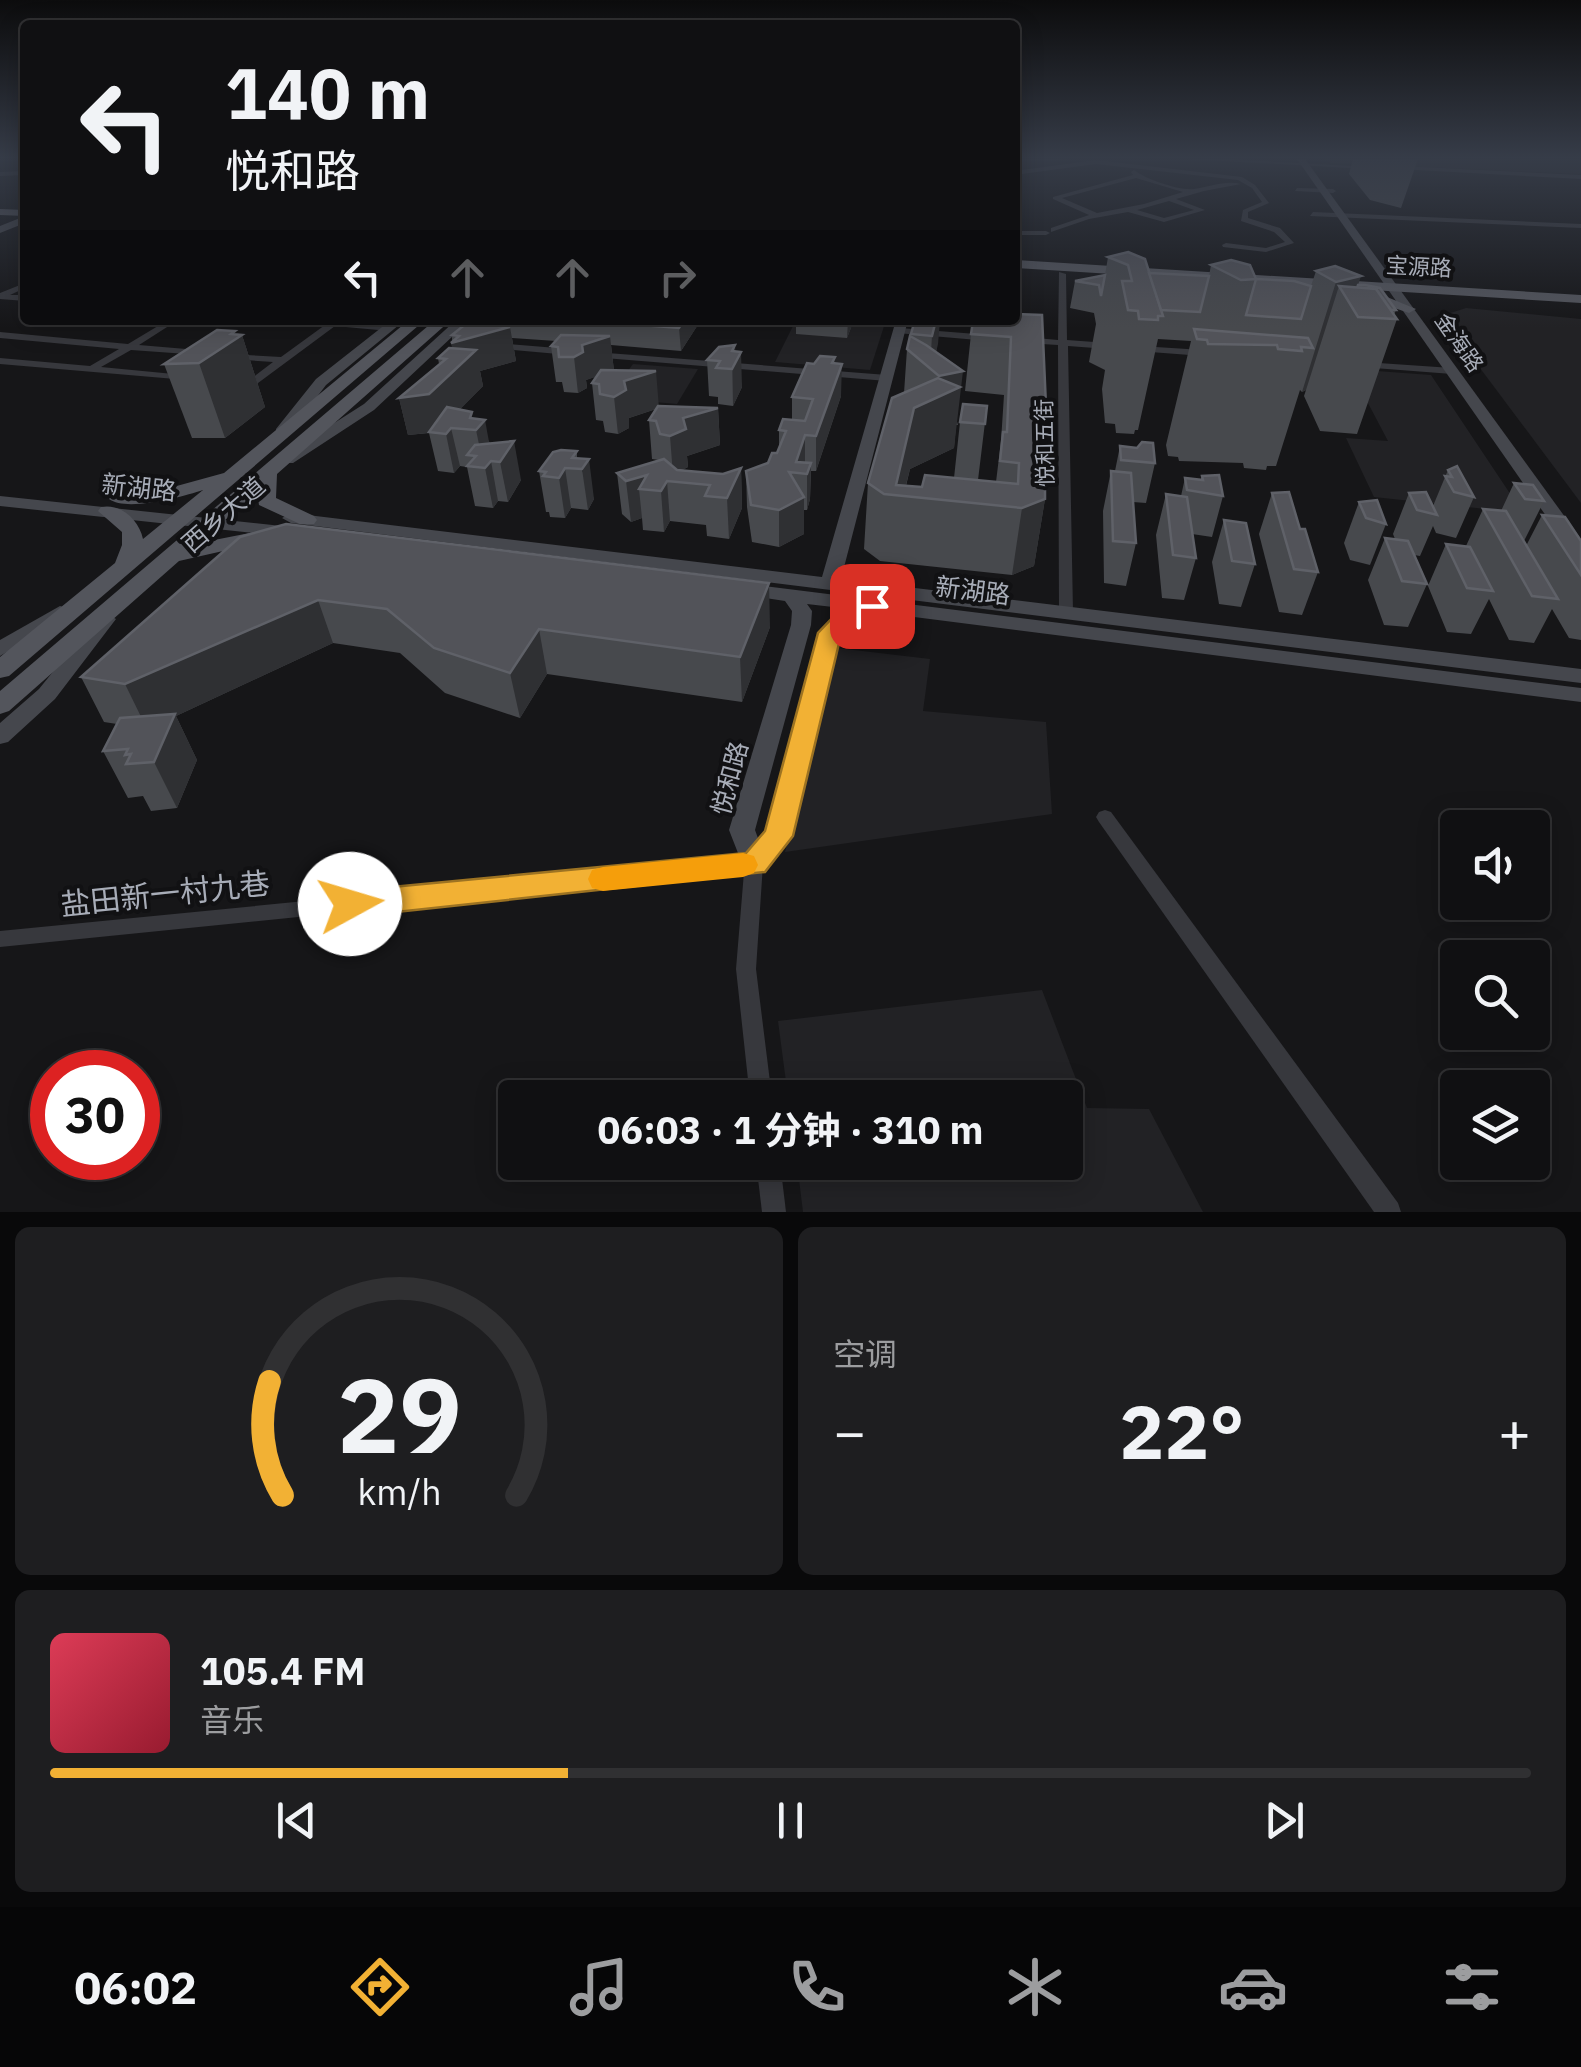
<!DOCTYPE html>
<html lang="zh">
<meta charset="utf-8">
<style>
:root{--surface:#101012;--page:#1e1e20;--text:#f1f3f6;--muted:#9c9d9f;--line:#303032;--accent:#f2b134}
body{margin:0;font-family:"IBM Plex Sans","Noto Sans SC",sans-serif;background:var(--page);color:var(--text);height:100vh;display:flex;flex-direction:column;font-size:38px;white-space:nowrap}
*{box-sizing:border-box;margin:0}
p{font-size:32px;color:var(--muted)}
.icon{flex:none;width:55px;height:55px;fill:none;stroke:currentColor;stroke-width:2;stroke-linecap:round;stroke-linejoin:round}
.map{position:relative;height:1212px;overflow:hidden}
.side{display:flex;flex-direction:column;gap:15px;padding:15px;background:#09090a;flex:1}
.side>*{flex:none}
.guide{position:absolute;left:20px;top:20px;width:1000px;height:305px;border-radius:10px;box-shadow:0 5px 25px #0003,0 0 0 2px var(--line);background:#101012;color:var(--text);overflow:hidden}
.tools{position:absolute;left:1440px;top:810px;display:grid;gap:20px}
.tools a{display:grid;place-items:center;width:110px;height:110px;border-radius:10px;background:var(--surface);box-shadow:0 5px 25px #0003,0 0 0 2px var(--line);font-size:50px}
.speed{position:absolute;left:30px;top:1050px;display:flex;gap:20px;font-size:50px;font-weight:700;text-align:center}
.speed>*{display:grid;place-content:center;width:130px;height:130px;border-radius:50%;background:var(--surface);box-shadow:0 5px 25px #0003,0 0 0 2px var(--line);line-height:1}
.speed .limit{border:15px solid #d22;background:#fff;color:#111}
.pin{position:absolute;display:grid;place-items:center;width:85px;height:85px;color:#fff;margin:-42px;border-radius:20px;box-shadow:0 5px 15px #0006}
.me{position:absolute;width:110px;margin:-55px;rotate:84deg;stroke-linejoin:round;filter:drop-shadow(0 0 8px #0008)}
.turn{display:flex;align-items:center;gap:35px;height:210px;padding:0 40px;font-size:45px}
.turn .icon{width:130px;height:130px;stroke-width:2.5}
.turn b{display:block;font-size:70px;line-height:85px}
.lanes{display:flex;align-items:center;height:95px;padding:0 40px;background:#0003;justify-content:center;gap:50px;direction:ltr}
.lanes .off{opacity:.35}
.big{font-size:75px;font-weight:700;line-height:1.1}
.side .tile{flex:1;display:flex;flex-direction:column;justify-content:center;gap:15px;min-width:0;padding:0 35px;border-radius:15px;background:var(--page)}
.side .dial{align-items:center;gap:0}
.dial svg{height:260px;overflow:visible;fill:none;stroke:var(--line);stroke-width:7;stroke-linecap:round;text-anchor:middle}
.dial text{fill:var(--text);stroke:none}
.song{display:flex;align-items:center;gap:30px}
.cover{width:120px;height:120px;border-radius:15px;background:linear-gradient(135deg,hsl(350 70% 55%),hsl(350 70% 35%))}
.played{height:10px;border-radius:5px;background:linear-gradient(90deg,var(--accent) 35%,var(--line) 35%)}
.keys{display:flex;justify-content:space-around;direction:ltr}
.heat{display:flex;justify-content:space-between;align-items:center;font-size:55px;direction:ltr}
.side .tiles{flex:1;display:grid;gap:15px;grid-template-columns:1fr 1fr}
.tile:last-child{grid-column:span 2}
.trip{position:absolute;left:498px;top:1080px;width:585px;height:100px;border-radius:10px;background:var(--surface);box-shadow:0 5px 25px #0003,0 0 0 2px var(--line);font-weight:700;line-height:100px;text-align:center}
.tabs{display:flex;height:160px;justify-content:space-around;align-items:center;background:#060607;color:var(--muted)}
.tabs .icon{width:70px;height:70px}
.tabs .on{color:var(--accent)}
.tabs b{font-size:45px;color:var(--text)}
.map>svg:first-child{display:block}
.built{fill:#222225}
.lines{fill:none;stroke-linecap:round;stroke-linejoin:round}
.street{fill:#37383d;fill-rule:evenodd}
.secondary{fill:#45474d;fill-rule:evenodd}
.primary{fill:#53555c;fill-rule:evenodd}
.wall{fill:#47494d}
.shaded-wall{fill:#2f3033}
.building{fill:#525359;stroke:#5f6168;stroke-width:2.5}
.route{fill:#f2b134;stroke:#9d7322;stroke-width:2.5}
.slow{fill:#f59e0b}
.labels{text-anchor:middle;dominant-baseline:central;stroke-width:8;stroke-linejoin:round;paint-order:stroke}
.far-street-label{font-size:22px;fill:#a8adb8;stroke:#111113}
.street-label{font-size:25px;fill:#a8adb8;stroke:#111113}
.near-street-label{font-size:30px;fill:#a8adb8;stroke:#111113}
</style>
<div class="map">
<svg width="1581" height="1212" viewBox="0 0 1581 1212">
<rect width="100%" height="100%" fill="#161618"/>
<g class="built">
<path d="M1323,159H1581V174L1331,163Z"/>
<path d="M1466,308L1581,319V503L1441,316Z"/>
<path d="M796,320H886L870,370L775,362Z"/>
<path d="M633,364L698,369L677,404L608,398Z"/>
<path d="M1350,369L1431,375L1523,513L1374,497L1346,438L1388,441Z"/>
<path d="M837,648L930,659L923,711L1046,722L1052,814L785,852Z"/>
<path d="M1042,990L1087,1108L1149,1109L1203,1212H803L797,1163L1065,1162V1098L788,1097L778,1021Z"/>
</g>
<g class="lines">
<g class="street">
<path d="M1186,159H1225L1371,167L1368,169Z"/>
<path d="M1096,160L1242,177L1255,185L1269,203L1248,212V218L1280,228L1294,243L1266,252L1223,247L1222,245L1226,243L1266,248L1285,242L1274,232L1241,221L1243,210L1262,202L1252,188L1238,180L1096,164L1015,175V171Z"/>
<path d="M1400,166L1581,175V179L1398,169Z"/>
<path d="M1134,170C1145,179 1180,191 1194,189C1210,187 1225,180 1241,184L1204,191L1176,199L1205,210L1164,222L1128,212L1089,219L1051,232V228L1089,215L1053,199V197L1133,175L1131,172ZM1136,178L1183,192L1144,204L1097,213L1062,198ZM1169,201L1194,210L1164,218L1137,210Z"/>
<path d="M25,171V175L0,176V172Z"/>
<path d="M1297,188L1333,189L1336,191L1333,193L1295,191Z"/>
<path d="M1313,212L1581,224V228L1310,216Z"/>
<path d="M1015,231H1046L1050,233L1046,235H1015Z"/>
<path d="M1059,272L1066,274L1067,340L1108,343L1113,346L1108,349L1068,346L1073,612L1066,616L1059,612L1058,345L1025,343L1020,340L1025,337L1058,340Z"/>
<path d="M25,283V288L10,295H25V301L0,299V293Z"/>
<path d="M168,320H178L139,345L198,350L201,351V355L131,350L101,367L184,375L187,376V380L0,364V358L90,366L119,349L0,338V332L128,344Z"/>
<path d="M300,320H341L389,325L394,328L389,331L335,326L254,386L236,385V381H248L273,362L230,359L225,356L227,354L281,357L325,325L304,323Z"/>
<path d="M900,328L989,335L994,338L989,341L897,333V329Z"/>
<path d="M496,343L569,349L574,352L569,355L493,348V344Z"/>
<path d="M1140,346L1203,350L1208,353L1203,356L1137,351V347Z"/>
<path d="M595,352L887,375L892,378L887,381L592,357L590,355Z"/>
<path d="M1364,362L1452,368L1457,371L1452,374L1361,367L1359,365Z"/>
<path d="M1105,810L1111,812L1398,1203L1401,1212H1374L1099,822L1096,817L1099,812Z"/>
<path d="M754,857L760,859L763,864L756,969L772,1098H750L736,969L744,872L0,947V931Z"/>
<path d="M756,1162H780L786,1212H762Z"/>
</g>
<g class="secondary">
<path d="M1297,159H1305L1581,539V558L1574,556Z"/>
<path d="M25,216V223L0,233V226Z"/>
<path d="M391,320H405L326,385L288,435H276V429L316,379Z"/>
<path d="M456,320H470L374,410L293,463H281V457L364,404Z"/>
<path d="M896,320H908L841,579L1581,669V683L291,523L282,518L291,513L822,577Z"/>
<path d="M0,496L291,527L300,532L291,537L0,506Z"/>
<path d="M747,584L1581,688V702L875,612L840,633L791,836L763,871L754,874L745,871L729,830L791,625L792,611L785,601L740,594L737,590ZM807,604L850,609L829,620L820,633L766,832L759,841L755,830L811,625L812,611Z"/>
<path d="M60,606L67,608L70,612L67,616L0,656V640Z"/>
<path d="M106,613L116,619L55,699L8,742L0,744V723L39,689L99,615Z"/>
</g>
<g class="primary">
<path d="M0,209L25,210V216L0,215Z"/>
<path d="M1015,260L1581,295V303L1015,268Z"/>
<path d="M1365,292H1375L1416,309L1409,313L1365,298Z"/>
<path d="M409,320H425L9,676L0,678V657L115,563L122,545V532L98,511L101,507C121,503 139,520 143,539L203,490C182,497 126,512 109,499L112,495L173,487L224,473Z"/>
<path d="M435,320H451L277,474L276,498L314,516L317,520L314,524H300L259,505L257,492L199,543L265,530L275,536L272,540L179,561L9,711L0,714V691Z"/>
</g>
</g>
<g class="wall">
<path d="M1015,159H1074L1015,160Z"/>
<path d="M1353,159H1418L1401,208L1370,200L1349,174Z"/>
<path d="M1108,257L1149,273L1209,276L1211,265L1256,279L1311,286L1316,271L1357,285L1396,310L1394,315L1397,319L1357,434L1320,431L1304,396L1306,390L1302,392L1300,390L1276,466H1267L1266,470L1244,468L1243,463L1179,461L1178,457L1168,456L1166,445L1191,341L1158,339L1138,430H1135L1134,434L1116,433L1115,424L1105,423L1102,389L1105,370L1089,362L1096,324L1094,313L1070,308L1075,281L1105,275Z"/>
<path d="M475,320H701L681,351L611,345L614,371L659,406L718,408L720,445L687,456L688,467L682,470L723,474L741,468L742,508L729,539L707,536L706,525L670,521L664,532L643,530L642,518L631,522L622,514L617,473L659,460L652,459L649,420L656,409L629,418V428L618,434L605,432L603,421L596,420L592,383L597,376L586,380L587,388L578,393L564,392L562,382H556L551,346L556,341L512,338L516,361L480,371L483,386L460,409L474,419L490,443L521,480L508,502L498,501L493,508L475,506L467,467L460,466L454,473L438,471L429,433L408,435L399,398L439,364L438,358L452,348V335L476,324Z"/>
<path d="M796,320H854L847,338L796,334Z"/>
<path d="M915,320H940L936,352L958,425H956L954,448L910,469L906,486L922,487L954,478L960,422L987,406L978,480L996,482L1001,441L1004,395L965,391L971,334L1009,324L1047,429L1041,467L1045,499L1034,566L1012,575L880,561L864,549L868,483L904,393L907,349Z"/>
<path d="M236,334L242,335L265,407L225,438H192L164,364Z"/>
<path d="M735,351L742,387L733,406L718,404V397L709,396L707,360Z"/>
<path d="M835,363L841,396L816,471H811L810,499L807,510H804V534L779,547L752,542L747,507L746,471L768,463L777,453L779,449V430L792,420V397Z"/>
<path d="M1120,446L1155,463L1146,503L1133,502L1136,543L1126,586L1104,583L1103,511L1111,471H1115Z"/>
<path d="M577,451V458L594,499L588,510L571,508L565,518L550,517L549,512H546L539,471Z"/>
<path d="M1448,470L1474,497L1456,538L1436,533L1433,526L1420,556L1414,555L1427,584L1408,627L1384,625L1368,580L1385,538L1395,539L1393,534L1409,493L1433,506Z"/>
<path d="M1202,476L1223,496L1212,537L1192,534L1196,558L1184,600L1162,598L1156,535L1166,494L1181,496L1185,478L1201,480Z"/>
<path d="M1514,483L1544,501L1524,541L1526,546L1542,515L1581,541V640L1569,638L1552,609L1534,643L1509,640L1489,599L1471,634L1447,632L1428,586L1446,544L1466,546L1483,509L1501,511Z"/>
<path d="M1272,493L1300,529L1318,572L1302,615L1279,612L1259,534Z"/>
<path d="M1359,502L1386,524L1370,565L1350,560L1344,543Z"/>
<path d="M1224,520L1255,564L1241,607L1219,604L1212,562Z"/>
<path d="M240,537L770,627L742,702L547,674L520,718L445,693L400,653L333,643L176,716L197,760L177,808L151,811L143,796L128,798L103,751L117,724L104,722L81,677Z"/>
</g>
<g class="shaded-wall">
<path d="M1361,276L1351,306L1339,286L1306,390L1302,392L1336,282Z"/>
<path d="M684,320H701L681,351L679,328Z"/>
<path d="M848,320H854L847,338Z"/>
<path d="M936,320H940L938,344L932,370L930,368L932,336Z"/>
<path d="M510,327L516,361L480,371L483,386L438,432L408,435L399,398L456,369L451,343Z"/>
<path d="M235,331L237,338L242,335L265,407L225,438L199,363Z"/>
<path d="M610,336L614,371L586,380L587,388L578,393L574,357L582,345Z"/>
<path d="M735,345L736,362L741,352L742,387L733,406L732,351Z"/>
<path d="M835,357L834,387L842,364L841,396L816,471V436Z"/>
<path d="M656,371L659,408L629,418V428L618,434L614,397L624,381Z"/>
<path d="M963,371L954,448L910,469L903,496L896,485L914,408L937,397L939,376Z"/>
<path d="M718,408L720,445L687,456L688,467L673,475L670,436L683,418Z"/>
<path d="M485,420L492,458L484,468L476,430Z"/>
<path d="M451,428L460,466L454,473L446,434Z"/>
<path d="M805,435V470L796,462Z"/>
<path d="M514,441L521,480L508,502L500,462Z"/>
<path d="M589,459L594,499L588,510L582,469Z"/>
<path d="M491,461L498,501L493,508L485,468Z"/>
<path d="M811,463L810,499L807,510V474Z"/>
<path d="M565,468L571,508L565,518L559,478Z"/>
<path d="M741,468L742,508L729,539L727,498Z"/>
<path d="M647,475L639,489L642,518L631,522L626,481Z"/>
<path d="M667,481L670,521L664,532L661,491Z"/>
<path d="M804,497V534L779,547V510Z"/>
<path d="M1045,499L1034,566L1012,575L1022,508Z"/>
<path d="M769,583L770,627L742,702L740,657Z"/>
<path d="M318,600L333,643L176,716L197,760L177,808L154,762L147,729L125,684Z"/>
<path d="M539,629L547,674L520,718L510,673Z"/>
</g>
<g class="building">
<path d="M1128,252L1145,259L1163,316H1158V320L1139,319L1138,311L1128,310L1122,281H1132L1128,265L1108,257Z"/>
<path d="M1231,260L1250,265L1256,279L1241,280L1211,265Z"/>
<path d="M1335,266L1361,276L1336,282L1316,271Z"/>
<path d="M1149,273L1209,276L1200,312L1161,310Z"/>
<path d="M1105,275L1101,296L1099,285L1075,281Z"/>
<path d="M1256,279L1294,281L1311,286L1301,319L1246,315Z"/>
<path d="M1358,285H1365L1380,288L1396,310H1391L1376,289L1357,288Z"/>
<path d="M1339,286L1376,289L1397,319L1358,317Z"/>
<path d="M1015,314L1042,315L1047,429L1035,428L1034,448L1041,449V467H1045V499L1022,508L884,494L868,483L892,398L938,378L960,387L914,408L896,485L922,487L925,475L1018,484L1019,463L1000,461L1003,432H1007L1011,337L971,334L973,321L1009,324V320H1015Z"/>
<path d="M577,320H684L679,328Z"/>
<path d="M915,320H936L932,336L911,334Z"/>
<path d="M467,323L510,327L451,343L459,336L452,335Z"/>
<path d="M1194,329L1308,338L1313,348L1301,347L1302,351L1278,349L1277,345L1208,344L1207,340L1197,339Z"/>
<path d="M217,330L235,331L231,334L242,335L199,363L164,364Z"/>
<path d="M561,335L610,336L582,345L583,352L574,357H559L558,347L551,346Z"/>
<path d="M910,336L926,345L963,371L939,376L907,349Z"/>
<path d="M735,345L732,351L741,352L732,369L716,368L720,361L707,360L719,347Z"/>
<path d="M449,348L476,350L429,394L399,398L446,359L438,358Z"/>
<path d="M820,356L835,357L832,363L842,364L816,436L805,435L796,462L811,463L807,474L789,472L804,497L779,510L751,505L746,471L768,463L772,453H777L786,431L779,430L783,419L805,421L813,399L792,397L807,363L814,364Z"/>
<path d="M601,370L656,371L624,381L626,390L614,397L600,394L599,384L592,383Z"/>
<path d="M963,404L987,406L985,424L960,422Z"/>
<path d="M658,406L718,408L683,418L686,429L670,436L660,434L656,421L649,420Z"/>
<path d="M447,407L472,412L470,418L485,420L476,430L451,428L446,434L429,432Z"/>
<path d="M514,441L500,462L491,461L485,468L467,466L476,456L467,455L475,445Z"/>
<path d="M1142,442L1153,443L1155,463L1121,460L1120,446L1137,448Z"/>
<path d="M561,450L577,451L572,458L589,459L582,469L565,468L559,478L543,476L546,472L539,471L553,452Z"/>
<path d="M664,459L677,470L723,474L741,468L727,498L705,496L710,485L667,481L661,491L639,489L647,475L626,481L617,473Z"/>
<path d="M1457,466L1474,497L1454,492L1445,476L1452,477L1448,470Z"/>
<path d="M1111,471L1131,473L1136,543L1113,541Z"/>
<path d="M1219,475L1223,496L1187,490L1185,478L1203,480L1202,476Z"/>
<path d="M1514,483L1533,485L1544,501L1525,499Z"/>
<path d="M1289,492L1300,529H1305L1318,572L1294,569L1272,493Z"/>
<path d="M1426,492L1437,515L1417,510L1409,493Z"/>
<path d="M1166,494L1187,497L1196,558L1173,555Z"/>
<path d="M1377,500L1386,524L1366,518L1359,502Z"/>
<path d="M1483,509L1506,511L1558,599L1532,596Z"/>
<path d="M1542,515L1565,517L1581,541V575Z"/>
<path d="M1224,520L1246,523L1255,564L1232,561Z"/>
<path d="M286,524L769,583L740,657L539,629L510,673L434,648L387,609L318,600L125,684L81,677L240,537Z"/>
<path d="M1385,538L1408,541L1427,584L1402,581Z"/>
<path d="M1446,544L1470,547L1493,591L1467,588Z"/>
<path d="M175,714L154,762L126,764L131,754L125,755L128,749L103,751L120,718Z"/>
</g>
<linearGradient id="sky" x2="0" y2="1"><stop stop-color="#0c0c0d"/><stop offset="0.48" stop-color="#363c48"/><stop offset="1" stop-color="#363c48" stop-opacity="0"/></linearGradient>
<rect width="1581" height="328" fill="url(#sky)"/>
<path class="route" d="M872,599L883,606C872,618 853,622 841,635L793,836L765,872L350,917L339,913L334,904L339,895L350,891L746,853L765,831L818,633L836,614Z"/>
<path class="slow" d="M743,853L754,856L758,865L754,873L743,877L603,891L592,888L588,879L592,870L603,867Z"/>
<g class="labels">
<g class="far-street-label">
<text transform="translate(1419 266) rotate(3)">宝源路</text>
<text transform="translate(1460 342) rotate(55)">金海路</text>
<text transform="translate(1044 443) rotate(-91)">悦和五街</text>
</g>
<g class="street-label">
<text transform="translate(139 487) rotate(6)">新湖路</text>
<text transform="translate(223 514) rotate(-41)">西乡大道</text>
<text transform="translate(973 590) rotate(7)">新湖路</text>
<text transform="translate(729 778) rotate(-75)">悦和路</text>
</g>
<g class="near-street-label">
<text transform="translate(165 893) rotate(-6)">盐田新一村九巷</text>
</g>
</g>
</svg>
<div class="tools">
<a><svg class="icon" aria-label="sound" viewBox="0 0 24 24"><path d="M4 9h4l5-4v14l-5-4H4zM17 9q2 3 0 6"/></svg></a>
<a><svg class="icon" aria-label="search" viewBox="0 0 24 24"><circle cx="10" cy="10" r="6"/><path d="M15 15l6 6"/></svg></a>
<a><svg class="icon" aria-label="layers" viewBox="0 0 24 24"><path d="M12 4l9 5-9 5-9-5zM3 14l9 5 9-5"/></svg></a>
</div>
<div class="speed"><div class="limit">30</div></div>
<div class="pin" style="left:872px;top:606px;background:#d93025"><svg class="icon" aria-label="arrive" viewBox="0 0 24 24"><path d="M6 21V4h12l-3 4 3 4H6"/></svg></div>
<svg class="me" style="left:350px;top:904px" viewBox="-20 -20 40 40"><circle r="19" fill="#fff"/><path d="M0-13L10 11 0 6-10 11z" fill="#f2b134"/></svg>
<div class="trip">06:03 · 1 分钟 · 310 m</div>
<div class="guide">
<div class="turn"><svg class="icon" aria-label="left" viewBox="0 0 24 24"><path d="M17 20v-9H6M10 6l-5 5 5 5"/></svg><div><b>140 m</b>悦和路</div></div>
<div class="lanes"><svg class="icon" aria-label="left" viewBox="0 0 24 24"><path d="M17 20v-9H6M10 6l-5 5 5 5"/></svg><svg class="icon off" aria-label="ahead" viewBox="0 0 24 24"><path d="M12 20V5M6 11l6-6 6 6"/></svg><svg class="icon off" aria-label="ahead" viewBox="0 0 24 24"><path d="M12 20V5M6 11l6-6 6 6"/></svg><svg class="icon off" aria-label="right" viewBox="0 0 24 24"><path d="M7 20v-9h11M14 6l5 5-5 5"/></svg></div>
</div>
</div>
<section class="side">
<div class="tiles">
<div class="tile dial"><svg viewBox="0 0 100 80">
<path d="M14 69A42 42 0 1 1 86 69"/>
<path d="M14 69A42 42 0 0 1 10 34" stroke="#f2b134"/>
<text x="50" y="56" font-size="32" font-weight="700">29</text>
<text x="50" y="72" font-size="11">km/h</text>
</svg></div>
<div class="tile"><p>空调</p>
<div class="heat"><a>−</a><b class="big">22°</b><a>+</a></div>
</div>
<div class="tile">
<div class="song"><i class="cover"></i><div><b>105.4 FM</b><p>音乐</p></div></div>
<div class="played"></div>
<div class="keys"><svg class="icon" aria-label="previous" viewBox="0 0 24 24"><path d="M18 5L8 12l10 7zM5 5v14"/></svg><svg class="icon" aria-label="pause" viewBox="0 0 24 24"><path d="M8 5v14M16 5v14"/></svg><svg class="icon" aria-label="next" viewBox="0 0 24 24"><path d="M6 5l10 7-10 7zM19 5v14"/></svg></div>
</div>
</div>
</section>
<nav class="tabs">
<b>06:02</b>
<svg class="icon on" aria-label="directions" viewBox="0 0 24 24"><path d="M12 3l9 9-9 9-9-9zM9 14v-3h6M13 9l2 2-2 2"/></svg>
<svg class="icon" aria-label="music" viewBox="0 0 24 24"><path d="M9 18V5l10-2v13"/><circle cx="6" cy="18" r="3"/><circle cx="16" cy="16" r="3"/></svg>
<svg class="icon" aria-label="phone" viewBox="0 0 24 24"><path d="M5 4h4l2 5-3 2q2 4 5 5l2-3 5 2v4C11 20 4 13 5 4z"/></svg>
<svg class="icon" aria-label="climate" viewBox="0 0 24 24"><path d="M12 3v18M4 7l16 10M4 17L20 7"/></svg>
<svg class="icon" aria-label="car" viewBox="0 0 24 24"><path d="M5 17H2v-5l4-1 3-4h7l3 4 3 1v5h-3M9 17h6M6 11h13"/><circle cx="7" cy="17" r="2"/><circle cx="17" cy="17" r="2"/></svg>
<svg class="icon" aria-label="filters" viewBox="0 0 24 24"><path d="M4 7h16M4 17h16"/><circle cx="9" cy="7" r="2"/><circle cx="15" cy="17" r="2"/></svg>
</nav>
